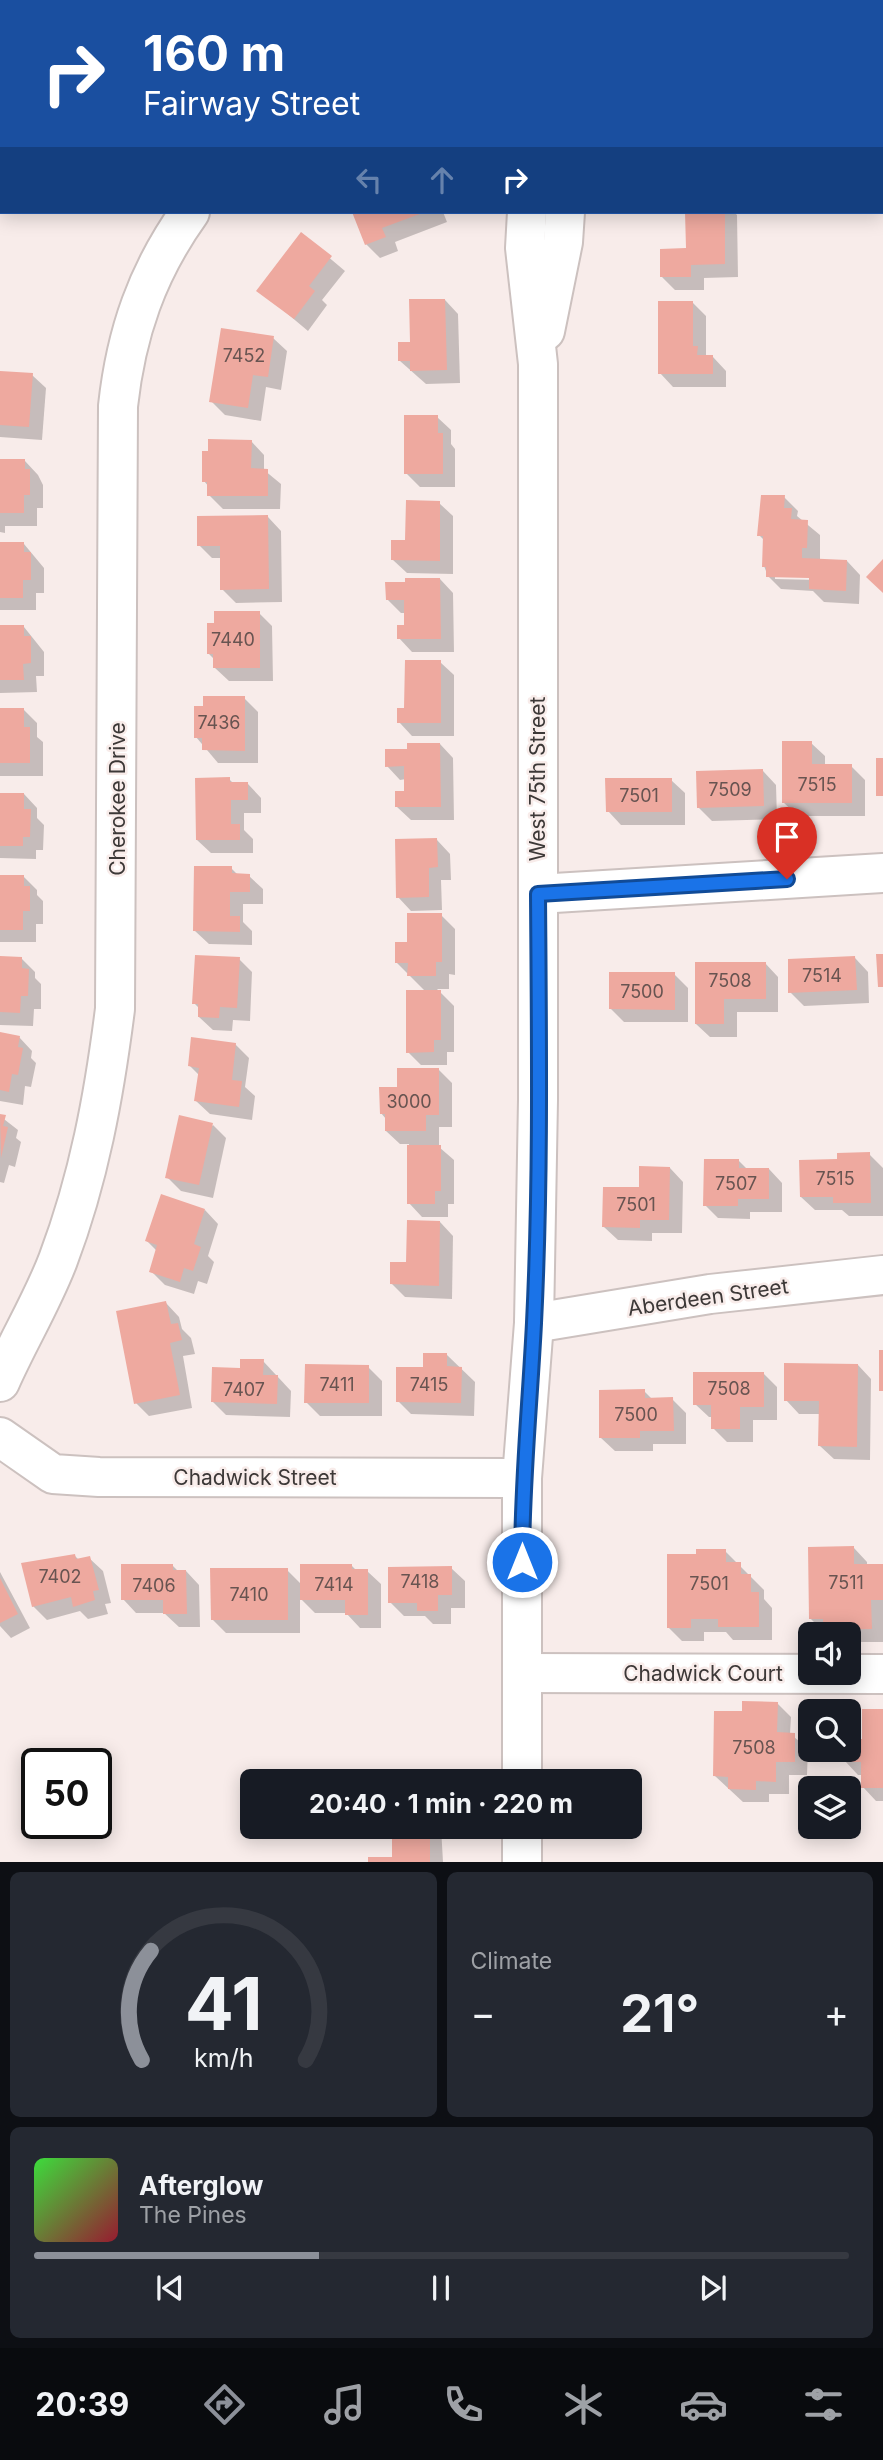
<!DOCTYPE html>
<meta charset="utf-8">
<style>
:root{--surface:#171b24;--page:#242831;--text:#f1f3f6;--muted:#9ea1a6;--line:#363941;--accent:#8c9099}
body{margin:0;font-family:Inter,sans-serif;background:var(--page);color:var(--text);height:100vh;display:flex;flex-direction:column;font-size:26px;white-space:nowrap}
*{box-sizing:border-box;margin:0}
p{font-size:23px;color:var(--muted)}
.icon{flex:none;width:38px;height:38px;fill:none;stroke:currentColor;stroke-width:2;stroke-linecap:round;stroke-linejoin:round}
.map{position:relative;height:1862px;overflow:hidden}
.sheet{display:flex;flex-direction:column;gap:10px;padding:10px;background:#0d0f14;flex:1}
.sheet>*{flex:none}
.top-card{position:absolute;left:0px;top:0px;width:884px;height:214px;box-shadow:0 4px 18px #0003;background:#1a4fa0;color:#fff;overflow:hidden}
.tools{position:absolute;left:798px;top:1622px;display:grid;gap:14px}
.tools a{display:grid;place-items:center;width:63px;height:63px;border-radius:10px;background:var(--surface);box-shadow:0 4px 18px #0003;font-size:35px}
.speed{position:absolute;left:21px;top:1748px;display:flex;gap:14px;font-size:35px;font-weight:700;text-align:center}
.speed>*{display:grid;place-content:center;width:91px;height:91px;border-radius:50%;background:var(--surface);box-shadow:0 4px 18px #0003;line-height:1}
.speed .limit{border:4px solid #111;border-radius:10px;background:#fff;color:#111}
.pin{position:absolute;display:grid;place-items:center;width:60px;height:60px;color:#fff;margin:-72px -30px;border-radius:50% 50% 50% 0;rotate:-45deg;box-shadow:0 0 7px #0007}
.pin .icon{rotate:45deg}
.me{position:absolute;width:77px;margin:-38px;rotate:0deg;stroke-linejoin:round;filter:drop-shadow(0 0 5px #0008)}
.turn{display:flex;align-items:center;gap:24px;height:147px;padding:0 28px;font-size:32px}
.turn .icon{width:91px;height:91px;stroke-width:2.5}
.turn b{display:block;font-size:49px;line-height:60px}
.lanes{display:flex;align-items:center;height:66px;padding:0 28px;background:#0003;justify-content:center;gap:35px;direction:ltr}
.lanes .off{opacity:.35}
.big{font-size:52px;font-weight:700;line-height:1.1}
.sheet .card{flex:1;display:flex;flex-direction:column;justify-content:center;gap:10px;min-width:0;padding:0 24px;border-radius:10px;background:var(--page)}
.sheet .dial{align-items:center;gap:0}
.dial svg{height:182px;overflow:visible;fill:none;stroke:var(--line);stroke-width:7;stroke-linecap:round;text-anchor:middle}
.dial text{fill:var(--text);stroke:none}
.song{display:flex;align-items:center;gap:21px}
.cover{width:84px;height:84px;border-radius:10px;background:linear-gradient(135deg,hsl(120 70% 55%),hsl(350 70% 35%))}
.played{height:7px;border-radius:4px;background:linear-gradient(90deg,var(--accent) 35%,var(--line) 35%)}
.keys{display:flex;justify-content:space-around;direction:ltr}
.heat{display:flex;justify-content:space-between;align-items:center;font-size:38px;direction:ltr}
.sheet .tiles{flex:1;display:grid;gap:10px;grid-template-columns:1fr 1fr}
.card:last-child{grid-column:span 2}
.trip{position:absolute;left:240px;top:1769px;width:402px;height:70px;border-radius:10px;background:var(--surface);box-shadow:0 4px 18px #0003;font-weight:700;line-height:70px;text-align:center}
.tab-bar{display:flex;height:112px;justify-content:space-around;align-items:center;background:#090b0e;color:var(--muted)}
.tab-bar .icon{width:49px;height:49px}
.tab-bar .current{color:var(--accent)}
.tab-bar b{font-size:32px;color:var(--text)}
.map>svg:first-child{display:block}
.shadow{fill:#0003;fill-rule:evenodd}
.building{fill:#eea99f}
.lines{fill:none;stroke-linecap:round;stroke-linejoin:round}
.minor-casing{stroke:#ccc1bf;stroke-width:42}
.major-casing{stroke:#ccc1bf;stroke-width:42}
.minor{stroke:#fff;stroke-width:38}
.major{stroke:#fff;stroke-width:38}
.route-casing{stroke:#114b97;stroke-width:18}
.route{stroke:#1a73e8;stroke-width:12}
.labels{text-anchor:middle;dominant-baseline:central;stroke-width:5;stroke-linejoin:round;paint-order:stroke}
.number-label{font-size:18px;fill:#685451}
.street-label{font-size:21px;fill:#3c3837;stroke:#f8ecea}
</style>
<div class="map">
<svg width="883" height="1862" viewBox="0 0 883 1862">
<rect width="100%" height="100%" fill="#f8ecea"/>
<g class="shadow">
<rect x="54" y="0" width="193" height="2"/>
<path d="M647,0H723V2Z"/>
<path d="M756,0H786L790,2H755Z"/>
<path d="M882,63L883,64V106L882,105Z"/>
<rect x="0" y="113" width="2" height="69"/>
<path d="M354,212H443L447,222L395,242L398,251L380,258L366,244Z"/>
<path d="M687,212H734L737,215L738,277L704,278V290H675L662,277L688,250Z"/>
<path d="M301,234L345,271L322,300L327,305L308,331L259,290Z"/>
<path d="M445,300L458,314L460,383L426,384L400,361Z"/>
<path d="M693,303L706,316V357H713L726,371V387H673L660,373Z"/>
<path d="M273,338L287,351L281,390L266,387L261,421L225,415L211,401Z"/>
<path d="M0,372L32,375L46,388L42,440L0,437Z"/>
<path d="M437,417L451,430V444L455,449V487H420L406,473Z"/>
<path d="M251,441L264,455V470L281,484L280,509H223L209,495V487L204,481Z"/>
<path d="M0,461H25L38,475L43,485V508H37V526H5V533L0,532Z"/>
<path d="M784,497L798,511L797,516L820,535V560L847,561L860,575L859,604L824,602L813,591L781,589L768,576L764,566L765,541L759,535ZM775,575L818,577V580L775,579Z"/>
<path d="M439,503L453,516V574L407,573L393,560Z"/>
<path d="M268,517L281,531L282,602L236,603L222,589V558H212L199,545Z"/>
<path d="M0,544H24L44,568V593H36V610H0Z"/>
<path d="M440,579L453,593L454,652H412L399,638L406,626V613H401L387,599Z"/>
<path d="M259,613L272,626L273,681H229L215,668V660L209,654Z"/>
<path d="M0,627H24L44,652V676H36L37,692L0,693Z"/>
<path d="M440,662L454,675V736H412L399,722Z"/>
<path d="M244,698L258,712V763H218L196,737Z"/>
<path d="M0,710H24L37,723V737L43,742V776H0Z"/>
<path d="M811,743L825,756V766H851L865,780V816H798L784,803Z"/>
<path d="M440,744L453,758L454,820H411L397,807L406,793V779L400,780L387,766L409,751Z"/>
<path d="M763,771L776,785L777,819L712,821L698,807Z"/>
<path d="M229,779L234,784H248L261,798V813H244V830L253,839V853H211L197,840Z"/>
<path d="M671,780L685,793V825H621L608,811Z"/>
<path d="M0,794H24L37,808V818L44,825L43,850H36V859L0,858Z"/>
<path d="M437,840L450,854L451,880H441L442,910L411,911L398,897Z"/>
<path d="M231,868L238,875L249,876L263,889V904H243V922L252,931V945L209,944L195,931Z"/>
<path d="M0,876H23L37,890V895L43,901V924H36V942H0Z"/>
<path d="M441,915L455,929V975L449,974V989H437L454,1006V1052H447V1065H421L408,1052L426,992L397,963L408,944Z"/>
<path d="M0,958L22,959L35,972V978L41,984V1009H34L33,1026L0,1025Z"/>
<path d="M855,958L868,972L869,1003L804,1006L790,992Z"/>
<path d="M239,959L252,972L250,1021L233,1020L232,1031L213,1030L199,1017L200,1009L194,1003Z"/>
<path d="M765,963L778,977V1012H737V1037H710L696,1024V964Z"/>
<path d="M674,974L688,988V1022H624L611,1009Z"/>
<path d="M0,1034L19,1037L32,1051L31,1058L36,1063L31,1087L25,1086L23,1105L0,1101Z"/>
<path d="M235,1044L249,1058L245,1087L255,1096L252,1120L210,1114L196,1101L200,1076L190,1066Z"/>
<path d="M439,1070L452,1083V1127H439V1147L454,1160V1204H448V1217H422L409,1203V1144H400L386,1131V1119L381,1113L399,1089Z"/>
<path d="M0,1116L18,1130L16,1138L21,1142L15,1167L9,1165L4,1183L0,1182Z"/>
<path d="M213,1125L226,1138L213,1198L181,1191L167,1177Z"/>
<path d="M869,1154L883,1168V1216H849L842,1210H815L801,1197L839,1161Z"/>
<path d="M739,1161L747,1169H769L782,1183V1212H750V1219L718,1218L705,1205Z"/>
<path d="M670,1168L683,1182L682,1233H652V1241L618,1240L604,1227L640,1189Z"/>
<path d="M205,1210L218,1224L208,1256L214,1262L207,1284L198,1281L194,1294L165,1285L151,1271L157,1251L147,1241Z"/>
<path d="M440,1222L453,1236L452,1299L405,1297L392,1284Z"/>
<path d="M166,1303L179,1317L182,1329L191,1338L195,1354L183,1356L192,1408L149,1416L136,1403Z"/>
<path d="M447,1355L475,1382L474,1416L411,1414L398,1401L425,1369Z"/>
<path d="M263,1361L291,1391L290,1417L226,1415L213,1402L242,1370Z"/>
<path d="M858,1365L871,1379L870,1460L834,1459L820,1446V1414H799L786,1400Z"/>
<path d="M368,1367L382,1381V1416H320L306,1402Z"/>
<path d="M763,1373L777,1387V1420H753V1442H727L713,1428V1417H709L695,1404Z"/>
<path d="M644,1391L652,1399H672L686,1413V1444H653V1451H615L601,1438Z"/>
<path d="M854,1548L867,1562V1566H883V1642H849V1634L824,1632L810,1618Z"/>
<path d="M725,1551L764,1590V1599L772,1608V1640H733L726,1632H704V1641H682L668,1627L698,1556Z"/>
<path d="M74,1555L79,1560L89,1558L103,1571L111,1603L105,1604L108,1614L88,1619L80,1611L47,1620L33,1606L23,1565Z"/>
<path d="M173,1566L178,1571H186L199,1585L200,1627H179L164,1613H136L123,1599Z"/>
<path d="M352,1566L357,1571H367L381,1584V1628H360L346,1613H315L300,1598V1633H226L212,1619L287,1570L302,1585Z"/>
<path d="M451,1568L465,1581V1608H451V1624H433L425,1616H404L390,1602Z"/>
<path d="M0,1572L30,1628L11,1638L0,1626Z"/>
<path d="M777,1703L791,1717L790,1734L808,1748L807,1775H789V1794H769V1802H743L715,1776L743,1713Z"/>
<path d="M883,1711V1801H876L863,1787V1775H858L845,1761V1750H849V1740H864Z"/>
<path d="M394,1827H441L443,1862H370L394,1859Z"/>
</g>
<g class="building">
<path d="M352,212H425L382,228L386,237L365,245Z"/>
<path d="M685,212H725V264L691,265V277H660V249L686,248Z"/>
<path d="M301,232L332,256L309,286L315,291L294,319L256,291Z"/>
<path d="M409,299H445L447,370L410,371V361H398V342H410Z"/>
<path d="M658,301H693V346H698L697,355H713V374H658Z"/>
<path d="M221,328L274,336L268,377L253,375L248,408L209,402Z"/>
<path d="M0,371L33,373L29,427L0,425Z"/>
<path d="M404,415H438V433H443V474H404Z"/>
<path d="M208,439L252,440L251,468L268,469V496H207V482H202V451H208Z"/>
<path d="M0,459H25V469H30V495H24V513H0Z"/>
<path d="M761,495H785L784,508H792L791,519L808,520L807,548H802V558L847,560L846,591L809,589V578L766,577V567H762L763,536H757Z"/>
<path d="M406,500L440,501V561L391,560V540H405Z"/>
<path d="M268,515L269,589L220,590V546H197V516Z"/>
<path d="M0,542H24V552H31V580H23V598H0Z"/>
<path d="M883,559V593L866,577Z"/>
<path d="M405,578H440L441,639H397V625H404V600H386L385,582H405Z"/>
<path d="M214,611H260V668H213V654H207V623H214Z"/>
<path d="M0,625H24V636H31V663L23,664L24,680H0Z"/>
<path d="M405,660H441V723H397V708H404Z"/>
<path d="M203,696H245V751L202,750V738H194V706H203Z"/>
<path d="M0,708H24V727H30V763H0Z"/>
<path d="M782,741H812V764H852V803H782Z"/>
<path d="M407,743H440L441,807H395V791H404V766L385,767V749H407Z"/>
<rect x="876" y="758" width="7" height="38"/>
<path d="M763,769L764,806L697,808L696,771Z"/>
<path d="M230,777V782H248V800H231V824H240V840H196L195,778Z"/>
<path d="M605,778H672V812H606Z"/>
<path d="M0,793H24V809H31L30,837H23V846H0Z"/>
<path d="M437,838L438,867L429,868V897L396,898L395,839Z"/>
<path d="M194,866H232V873L250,874V892H230V916H240V932L193,931Z"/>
<path d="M0,875H24V886H30V911H23V930H0Z"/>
<path d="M407,913H442V962H436V976H407L408,963H395V942H407Z"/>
<path d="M876,954H883V987H878Z"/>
<path d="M195,955L240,957L237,1008L220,1007L219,1018L198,1017V1004H192Z"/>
<path d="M0,956L22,957V968L29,969L28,996H21L20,1013L0,1012Z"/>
<path d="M855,956L857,990L788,993V959Z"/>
<path d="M695,962H766V999H724V1024H695Z"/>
<path d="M609,972H675V1010L609,1009Z"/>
<path d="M406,990H441V1040H434V1052L406,1053Z"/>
<path d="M0,1032L20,1036L18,1047L23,1048L18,1075L12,1074L9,1092L0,1090Z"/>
<path d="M191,1037L236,1043L232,1080L242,1081L239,1107L194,1101L199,1068L188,1066Z"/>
<path d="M397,1068H439V1115H426V1131H385V1114H380L379,1087H397Z"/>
<path d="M0,1114L6,1115L3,1126L8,1127L1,1158Z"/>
<path d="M179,1115L213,1123L199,1185L165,1178Z"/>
<path d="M407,1145H441V1191H435V1204H407Z"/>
<path d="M870,1152L871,1203H833V1197H800L799,1160L837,1159V1153Z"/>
<path d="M704,1159H739V1168H769V1199H738V1206H703Z"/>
<path d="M639,1166L670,1167L669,1220H640V1228L602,1227L603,1187H639Z"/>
<path d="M161,1194L205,1209L194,1244L201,1247L193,1271L184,1268L180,1282L149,1272L157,1245L145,1241Z"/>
<path d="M407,1220L440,1221L439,1286L390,1284V1262H406Z"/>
<path d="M166,1301L171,1324L178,1323L182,1340L170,1343L180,1395L134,1404L116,1311Z"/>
<rect x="879" y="1350" width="4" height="41"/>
<path d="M423,1353H447V1366L462,1367L461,1403L396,1402V1367H423Z"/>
<path d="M240,1359H264L263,1375H278L277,1404L211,1402L212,1367L240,1368Z"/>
<path d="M784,1363L858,1364L857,1447L818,1446L819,1401H784Z"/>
<path d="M305,1364L369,1365V1403H304Z"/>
<path d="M693,1372H764V1407H740V1429H711V1405H693Z"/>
<path d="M645,1389V1398L673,1397L674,1431H640V1438H599V1390Z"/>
<path d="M854,1546V1564H883V1600H871L872,1629L823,1630V1619H809L808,1547Z"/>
<path d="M696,1549H726V1562H741V1574H751V1592H759V1627H718V1619H691V1628H667V1554H696Z"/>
<path d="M75,1554L76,1559L90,1556L99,1590L93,1591L95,1600L73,1607L71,1597L32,1607L21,1563Z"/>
<path d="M121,1564H173V1570H186L187,1614H163V1600H121Z"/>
<path d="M300,1564H352V1569H368V1615H345V1600H300Z"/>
<path d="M452,1566V1595H438V1611H417V1603H388V1567Z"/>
<path d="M210,1568H288V1620H211Z"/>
<path d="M0,1578L18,1614L0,1623Z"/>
<path d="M742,1701L778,1702L777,1732L795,1733V1762H776V1782L756,1781V1790L728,1789V1777L713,1776L714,1711H742Z"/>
<path d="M862,1709H883V1788H861V1762H843V1750H849V1739H862Z"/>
<path d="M392,1827H430V1862H368V1857H392Z"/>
</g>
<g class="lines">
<defs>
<g id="minor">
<path d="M473,2L477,0"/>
<path d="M538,894L883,873"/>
<path d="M534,1323L710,1294L883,1275"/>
<path d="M0,1382C18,1341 42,1302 58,1260C89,1178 104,1096 115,1009L118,406C126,333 147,272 190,212"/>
<path d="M0,1437L53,1474L99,1477L522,1478"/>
<path d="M522,1673L883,1674"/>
</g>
<g id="major">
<path d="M537,2V0"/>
<path d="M577,2V0"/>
<path d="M545,331L563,242L565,212"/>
<path d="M522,1782V1478L534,1323L538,1100V364L525,248L527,212"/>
<path d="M522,1862V1827"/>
</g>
</defs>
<use href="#minor" class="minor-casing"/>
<use href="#major" class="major-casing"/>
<use href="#minor" class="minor"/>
<use href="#major" class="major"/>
</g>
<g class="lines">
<defs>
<path id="route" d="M522,1562C522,1482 530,1403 534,1323C541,1181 539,1037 538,894L787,879"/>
</defs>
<use href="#route" class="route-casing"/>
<use href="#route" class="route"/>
</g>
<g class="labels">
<g class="number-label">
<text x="244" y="355">7452</text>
<text x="233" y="639">7440</text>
<text x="219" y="722">7436</text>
<text x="817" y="784">7515</text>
<text x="730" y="789">7509</text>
<text x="639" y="795">7501</text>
<text x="822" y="975">7514</text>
<text x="730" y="980">7508</text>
<text x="642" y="991">7500</text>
<text x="409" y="1101">3000</text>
<text x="835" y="1178">7515</text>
<text x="736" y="1183">7507</text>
<text x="636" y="1204">7501</text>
<text x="337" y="1384">7411</text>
<text x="429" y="1384">7415</text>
<text x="729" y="1388">7508</text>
<text x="244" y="1389">7407</text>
<text x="636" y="1414">7500</text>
<text x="60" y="1576">7402</text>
<text x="420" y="1581">7418</text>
<text x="846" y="1582">7511</text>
<text x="709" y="1583">7501</text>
<text x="334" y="1584">7414</text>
<text x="154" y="1585">7406</text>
<text x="249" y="1594">7410</text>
<text x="754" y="1747">7508</text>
</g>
<g class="street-label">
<text transform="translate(537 779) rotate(-90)">West 75th Street</text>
<text transform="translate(117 799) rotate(-90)">Cherokee Drive</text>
<text transform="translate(708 1297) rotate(-8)">Aberdeen Street</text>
<text x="255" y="1477">Chadwick Street</text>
<text x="703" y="1673">Chadwick Court</text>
</g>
</g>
</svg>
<div class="tools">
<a><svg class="icon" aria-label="sound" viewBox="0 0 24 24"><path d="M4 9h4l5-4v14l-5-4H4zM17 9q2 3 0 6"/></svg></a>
<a><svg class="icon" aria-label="search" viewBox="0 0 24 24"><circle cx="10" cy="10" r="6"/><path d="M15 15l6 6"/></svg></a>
<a><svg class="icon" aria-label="layers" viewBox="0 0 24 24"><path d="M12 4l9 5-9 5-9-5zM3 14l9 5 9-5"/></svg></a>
</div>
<div class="speed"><div class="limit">50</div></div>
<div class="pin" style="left:787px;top:879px;background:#d93025"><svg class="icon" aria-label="arrive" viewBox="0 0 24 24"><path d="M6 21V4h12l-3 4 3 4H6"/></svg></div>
<svg class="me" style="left:522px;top:1562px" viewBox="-20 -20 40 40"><circle r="17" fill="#1a73e8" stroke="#fff" stroke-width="3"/><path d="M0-11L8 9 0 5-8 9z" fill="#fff"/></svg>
<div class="trip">20:40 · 1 min · 220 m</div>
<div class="top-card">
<div class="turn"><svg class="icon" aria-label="right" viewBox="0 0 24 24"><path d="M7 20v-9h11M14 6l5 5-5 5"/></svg><div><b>160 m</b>Fairway Street</div></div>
<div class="lanes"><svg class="icon off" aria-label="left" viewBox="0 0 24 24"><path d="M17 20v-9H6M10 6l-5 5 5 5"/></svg><svg class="icon off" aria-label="ahead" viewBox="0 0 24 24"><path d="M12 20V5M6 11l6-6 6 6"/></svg><svg class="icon" aria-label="right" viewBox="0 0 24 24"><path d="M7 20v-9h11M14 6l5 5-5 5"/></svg></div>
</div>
</div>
<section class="sheet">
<div class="tiles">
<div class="card dial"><svg viewBox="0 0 100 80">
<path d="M14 69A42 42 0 1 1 86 69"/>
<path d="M14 69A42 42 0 0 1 18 21" stroke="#8c9099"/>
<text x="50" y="56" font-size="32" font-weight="700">41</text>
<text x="50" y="72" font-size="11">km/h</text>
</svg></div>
<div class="card"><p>Climate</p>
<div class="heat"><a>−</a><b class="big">21°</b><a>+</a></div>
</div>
<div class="card">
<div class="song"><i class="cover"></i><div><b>Afterglow</b><p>The Pines</p></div></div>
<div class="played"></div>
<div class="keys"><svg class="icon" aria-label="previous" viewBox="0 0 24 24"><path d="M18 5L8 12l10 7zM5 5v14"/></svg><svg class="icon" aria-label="pause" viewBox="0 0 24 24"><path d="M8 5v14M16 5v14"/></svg><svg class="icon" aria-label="next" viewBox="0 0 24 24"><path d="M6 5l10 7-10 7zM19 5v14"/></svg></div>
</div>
</div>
</section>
<nav class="tab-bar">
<b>20:39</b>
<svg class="icon current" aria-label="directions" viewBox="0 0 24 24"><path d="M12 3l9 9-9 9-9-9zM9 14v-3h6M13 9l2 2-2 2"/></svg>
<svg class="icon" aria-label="music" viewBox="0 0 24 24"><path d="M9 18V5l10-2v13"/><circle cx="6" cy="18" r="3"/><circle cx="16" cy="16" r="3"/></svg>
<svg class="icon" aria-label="phone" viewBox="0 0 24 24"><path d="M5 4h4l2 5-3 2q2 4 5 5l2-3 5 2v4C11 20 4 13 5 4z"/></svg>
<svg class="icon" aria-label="climate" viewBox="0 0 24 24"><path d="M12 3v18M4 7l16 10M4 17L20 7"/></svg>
<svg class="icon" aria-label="car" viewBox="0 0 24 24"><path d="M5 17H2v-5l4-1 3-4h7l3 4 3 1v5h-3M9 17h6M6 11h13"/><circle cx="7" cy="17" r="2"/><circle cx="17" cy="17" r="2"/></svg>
<svg class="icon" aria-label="filters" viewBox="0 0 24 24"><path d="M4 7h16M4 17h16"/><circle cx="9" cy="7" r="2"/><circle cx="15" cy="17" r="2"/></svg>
</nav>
